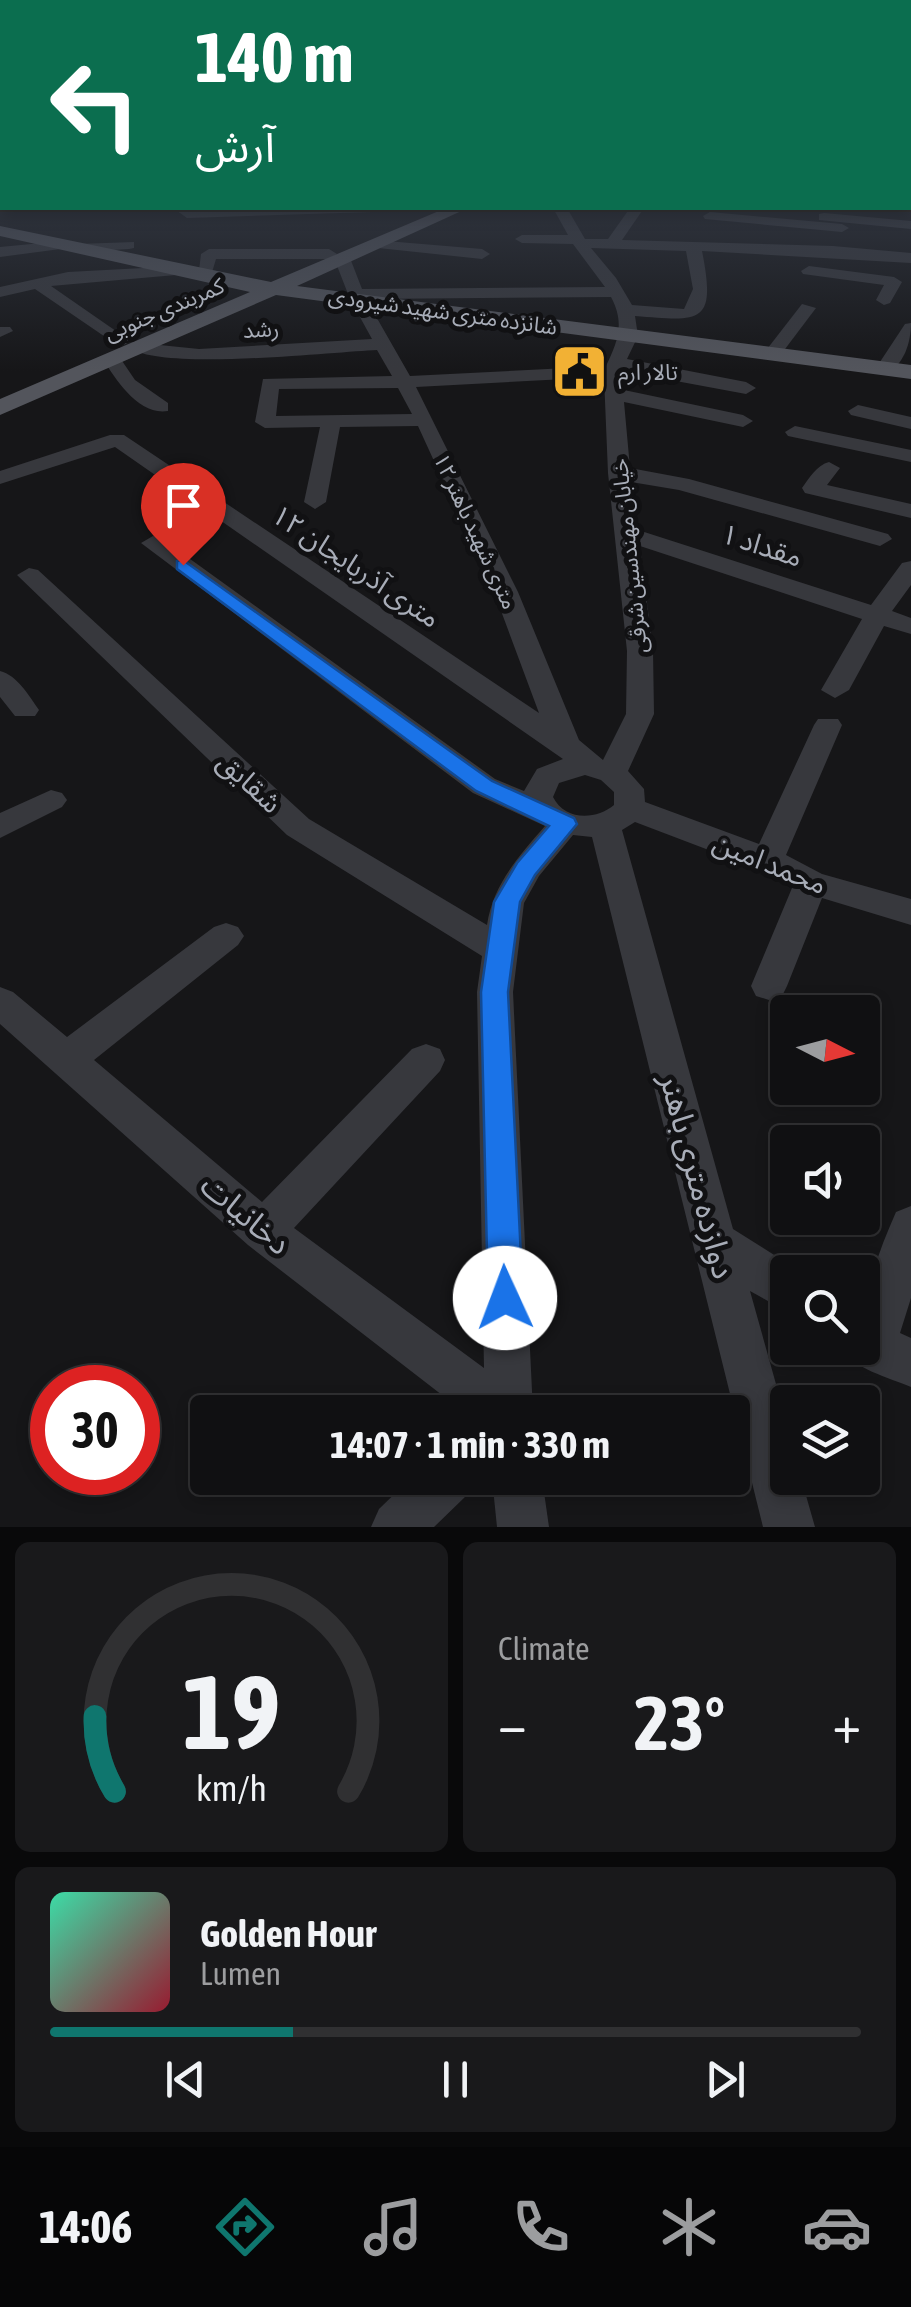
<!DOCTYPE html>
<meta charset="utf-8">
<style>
:root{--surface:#101012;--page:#19191b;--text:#f1f3f6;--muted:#9c9d9f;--line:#303032;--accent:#0f766e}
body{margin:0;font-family:"Asap Condensed","Noto Sans Arabic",sans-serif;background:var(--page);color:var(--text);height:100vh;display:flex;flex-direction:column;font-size:38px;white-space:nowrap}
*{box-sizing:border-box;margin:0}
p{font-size:32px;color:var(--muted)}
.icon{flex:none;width:55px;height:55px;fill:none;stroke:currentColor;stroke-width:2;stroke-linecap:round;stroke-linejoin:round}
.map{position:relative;height:1527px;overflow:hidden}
.panel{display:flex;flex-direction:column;gap:15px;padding:15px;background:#09090a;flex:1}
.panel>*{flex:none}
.hud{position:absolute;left:0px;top:0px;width:912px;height:210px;box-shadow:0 5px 15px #0003,0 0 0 2px var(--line);background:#0b6e4f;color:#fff;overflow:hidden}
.needle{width:65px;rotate:96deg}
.buttons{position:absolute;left:770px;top:995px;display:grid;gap:20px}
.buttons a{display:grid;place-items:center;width:110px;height:110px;border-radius:10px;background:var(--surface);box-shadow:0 5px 15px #0003,0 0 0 2px var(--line);font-size:50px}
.speed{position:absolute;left:30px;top:1365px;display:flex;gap:20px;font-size:50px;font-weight:700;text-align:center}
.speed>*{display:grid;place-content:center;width:130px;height:130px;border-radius:50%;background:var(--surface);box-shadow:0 5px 15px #0003,0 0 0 2px var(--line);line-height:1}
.speed .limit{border:15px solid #d22;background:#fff;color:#111}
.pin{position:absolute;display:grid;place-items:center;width:85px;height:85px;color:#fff;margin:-102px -42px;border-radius:50% 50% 50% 0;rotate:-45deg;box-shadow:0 0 10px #0007}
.pin .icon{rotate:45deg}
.me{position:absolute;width:110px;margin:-55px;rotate:358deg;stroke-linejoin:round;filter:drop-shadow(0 0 8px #0008)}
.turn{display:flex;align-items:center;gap:35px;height:210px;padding:0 30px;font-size:45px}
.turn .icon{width:130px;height:130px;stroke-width:2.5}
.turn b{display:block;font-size:70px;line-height:85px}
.big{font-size:75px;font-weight:700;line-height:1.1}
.panel .card{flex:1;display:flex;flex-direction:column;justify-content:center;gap:15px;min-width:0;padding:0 35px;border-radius:15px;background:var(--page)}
.panel .dial{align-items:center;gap:0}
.dial svg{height:260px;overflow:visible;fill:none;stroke:var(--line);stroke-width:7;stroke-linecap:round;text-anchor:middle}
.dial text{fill:var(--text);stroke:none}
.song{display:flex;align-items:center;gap:30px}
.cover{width:120px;height:120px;border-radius:15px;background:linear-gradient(135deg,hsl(160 70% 55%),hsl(350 70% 35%))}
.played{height:10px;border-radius:5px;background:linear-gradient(90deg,var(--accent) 30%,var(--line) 30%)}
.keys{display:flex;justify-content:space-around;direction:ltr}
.heat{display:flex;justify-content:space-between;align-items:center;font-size:55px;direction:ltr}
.panel .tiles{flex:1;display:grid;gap:15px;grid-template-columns:1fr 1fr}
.card:last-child{grid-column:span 2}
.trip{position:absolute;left:190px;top:1395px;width:560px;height:100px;border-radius:10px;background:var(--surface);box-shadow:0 5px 15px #0003,0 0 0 2px var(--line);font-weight:700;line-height:100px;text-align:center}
.menu{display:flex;height:160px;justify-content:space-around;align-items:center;background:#060607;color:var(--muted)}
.menu .icon{width:70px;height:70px}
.menu .active{color:var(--accent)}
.menu b{font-size:45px;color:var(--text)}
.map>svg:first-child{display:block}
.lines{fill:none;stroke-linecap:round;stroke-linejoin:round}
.minor{fill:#37383d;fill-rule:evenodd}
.major{fill:#53555c;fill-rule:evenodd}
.route{fill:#1a73e8;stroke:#114b97;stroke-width:2.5}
.labels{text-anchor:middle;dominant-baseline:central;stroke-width:10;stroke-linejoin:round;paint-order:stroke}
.far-street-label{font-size:22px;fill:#a8adb8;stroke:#111113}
.far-poi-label{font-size:22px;fill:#a8adb8;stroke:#111113;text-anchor:start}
.street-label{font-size:28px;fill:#a8adb8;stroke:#111113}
.near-street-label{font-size:32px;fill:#a8adb8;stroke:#111113}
</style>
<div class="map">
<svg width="911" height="1527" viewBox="0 0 911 1527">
<rect width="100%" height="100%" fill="#161618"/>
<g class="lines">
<g class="minor">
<rect x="910" y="165" width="1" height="8"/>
<path d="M2,186V194L0,195V187Z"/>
<path d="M173,208L190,210L379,208L372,212L187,218Z"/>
<path d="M553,208H567L585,239H608L630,208H644L622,240L833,246L911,253V263L702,251C717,326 700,321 635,316L638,336L627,359L746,382L756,388L746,394L622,371L624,390L743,415L753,421L743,427L624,402L630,468L689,479L888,534L892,539L880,546L679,490L631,482L638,530L871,605L902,563L911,561V585L892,611L911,618V634L884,626L849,690L835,698L821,690L862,619L640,546L653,651L654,714L628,771L644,789L645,802L759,844L814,725L818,719H838L842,725L786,855L822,874L911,899V925L822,898L787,986L782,996L769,1000L756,996L751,986L792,888L756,868L635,822L622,830L733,1229L801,1272H788V1312L750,1291L788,1427V1478H801L815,1527H763L592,837L573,835L539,876L524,903L513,992L533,1412H464L248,1245L0,1024V987L13,992L67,1037L214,927L226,923L238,927L244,936L238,945L94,1060L262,1202L412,1049L426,1044L440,1049L445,1060L440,1071L294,1228L484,1368L477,992L482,956L287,835L17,575L29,568L38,570L309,819L487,925C493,884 519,856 545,826L473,793L141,543L153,536L161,538L495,779L524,791L537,769L563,759L115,447L0,484V471L110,435H124L539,713L494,592L418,426L340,427L326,502L315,509L304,502L320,427L265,428L255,422L263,379L392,376L377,350C333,352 160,371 131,348L140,343L199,349L372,339L350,299L334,258L342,253L350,258L362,289L605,287L573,244L522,243L515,239L522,235H568ZM591,248L686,251L693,289L684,309L632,305L616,278ZM611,297C625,323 618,341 606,366L410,376L366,299ZM604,377L608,473L627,651L626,714L603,760L579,740L518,592L416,387ZM398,388L412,414L276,416L279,389ZM585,775L601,780L614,792V805C596,820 565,821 553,797L559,783Z"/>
<path d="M710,212L842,224L849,228L842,232L705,219L703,216Z"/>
<path d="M824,213L911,221V229L819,220V214Z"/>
<path d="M374,240L482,249L490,254L482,259L369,247L367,244Z"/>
<path d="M63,241L70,245L68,248L0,257V247Z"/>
<path d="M134,242V248L129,249L78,252L71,248L78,244Z"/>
<path d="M209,249H329L337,254L329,259H216L210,279H198L201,254Z"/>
<path d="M181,266L187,268V274L51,286L126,338L129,342L120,347L35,289L0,297V287L68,272Z"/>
<path d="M809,266L894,277L902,282L890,303L884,305L876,300L884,285L803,274L801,271Z"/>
<path d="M802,304L816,308L779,357H767L764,353Z"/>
<path d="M911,323C911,342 904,366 885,374L878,372L876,368L905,324Z"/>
<path d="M0,327H10L13,331L0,337Z"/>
<path d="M112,354L118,355L135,380L168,403V411C139,416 116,380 103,359Z"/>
<path d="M858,405L911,417V429L851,415L848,411Z"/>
<path d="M795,426L911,450V462L788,436L785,432Z"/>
<path d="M829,462L840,468L827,485L911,504V518L805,493L802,488C809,478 817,465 829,462Z"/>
<path d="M0,671C17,675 29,696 39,710L35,716H15L0,697Z"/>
<path d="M51,790L62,793L67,800L62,807L0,838V813Z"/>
<path d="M911,1206V1298L900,1333L911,1338V1387C890,1378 851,1368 842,1348H862C862,1299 876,1257 896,1212Z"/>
<path d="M411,1478H473L466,1496L434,1527H371L379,1509Z"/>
<path d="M492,1478H542L549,1527H497Z"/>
</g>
<g class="major">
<rect x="0" y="157" width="2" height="9"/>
<path d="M911,198V209L905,208H910Z"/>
<path d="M446,208H468L297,286L911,365V379L276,295L0,415V399L250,292L0,236V226L271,282Z"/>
</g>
</g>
<linearGradient id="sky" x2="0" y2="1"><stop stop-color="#0c0c0d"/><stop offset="0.42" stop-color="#363c48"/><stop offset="1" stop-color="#363c48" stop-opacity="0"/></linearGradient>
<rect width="911" height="371" fill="url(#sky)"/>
<path class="route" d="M183,560L492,781L574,818L577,824L535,875L520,902L508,992L523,1298L517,1310L505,1315L493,1310L488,1298L481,992L494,902L517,863L549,826L476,791L177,569V561Z"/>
<defs>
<symbol id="civic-square" viewBox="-11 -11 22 22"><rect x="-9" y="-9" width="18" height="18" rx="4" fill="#f2b134" stroke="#111113"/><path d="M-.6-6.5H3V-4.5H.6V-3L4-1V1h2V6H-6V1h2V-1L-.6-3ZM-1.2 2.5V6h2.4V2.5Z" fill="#111"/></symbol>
</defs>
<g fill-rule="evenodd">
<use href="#civic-square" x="548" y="340" width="63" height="63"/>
</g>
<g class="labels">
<g class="far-street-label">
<text transform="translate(164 309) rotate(-23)">کمربندی جنوبی</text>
<text transform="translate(443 311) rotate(8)">شانزده متری شهید شیرودی</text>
<text transform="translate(261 329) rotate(-3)">رشد</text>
<text transform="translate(476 531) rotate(65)">۱۲ متری شهید باهنر</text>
<text transform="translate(629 556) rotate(-96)">خیابان مهندسین شرقی</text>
</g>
<g class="far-poi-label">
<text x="618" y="372">تالار ارم</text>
</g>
<g class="street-label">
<text transform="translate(762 545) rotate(18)">مقداد ۱</text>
<text transform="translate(356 566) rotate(34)">۱۲ متری آذربایجان</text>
<text transform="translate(250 782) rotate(43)">شقایق</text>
<text transform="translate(770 863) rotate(22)">محمد امین</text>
</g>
<g class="near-street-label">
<text transform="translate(698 1176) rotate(75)">دوازده متری باهنر</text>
<text transform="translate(246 1214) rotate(40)">دخانیات</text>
</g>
</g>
</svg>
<div class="buttons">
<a><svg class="needle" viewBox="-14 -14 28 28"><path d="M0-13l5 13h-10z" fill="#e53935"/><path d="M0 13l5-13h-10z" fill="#9c9d9f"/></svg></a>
<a><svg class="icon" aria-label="sound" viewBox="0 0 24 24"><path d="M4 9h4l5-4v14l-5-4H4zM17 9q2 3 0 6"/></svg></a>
<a><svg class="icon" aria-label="search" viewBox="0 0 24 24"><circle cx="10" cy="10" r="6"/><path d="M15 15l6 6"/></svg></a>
<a><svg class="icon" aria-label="layers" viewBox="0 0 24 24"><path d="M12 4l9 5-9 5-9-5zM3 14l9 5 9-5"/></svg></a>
</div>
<div class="speed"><div class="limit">30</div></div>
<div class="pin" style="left:183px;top:565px;background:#d93025"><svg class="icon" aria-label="arrive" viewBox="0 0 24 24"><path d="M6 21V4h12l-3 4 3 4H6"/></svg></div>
<svg class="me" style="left:505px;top:1298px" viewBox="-20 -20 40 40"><circle r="19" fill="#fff"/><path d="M0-13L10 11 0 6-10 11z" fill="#1a73e8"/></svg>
<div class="trip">14:07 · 1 min · 330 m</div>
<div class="hud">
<div class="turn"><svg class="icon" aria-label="left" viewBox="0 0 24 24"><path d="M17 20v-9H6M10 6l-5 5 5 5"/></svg><div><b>140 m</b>آرش</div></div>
</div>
</div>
<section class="panel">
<div class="tiles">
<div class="card dial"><svg viewBox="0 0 100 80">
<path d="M14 69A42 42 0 1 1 86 69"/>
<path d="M14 69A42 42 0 0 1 8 46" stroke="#0f766e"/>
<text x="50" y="56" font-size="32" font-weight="700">19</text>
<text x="50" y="72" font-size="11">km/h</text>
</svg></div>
<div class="card"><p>Climate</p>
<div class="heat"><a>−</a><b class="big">23°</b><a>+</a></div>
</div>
<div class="card">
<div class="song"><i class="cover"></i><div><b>Golden Hour</b><p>Lumen</p></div></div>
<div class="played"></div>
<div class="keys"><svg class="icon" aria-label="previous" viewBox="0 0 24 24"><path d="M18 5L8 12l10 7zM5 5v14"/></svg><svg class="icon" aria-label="pause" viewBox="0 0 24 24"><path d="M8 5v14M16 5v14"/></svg><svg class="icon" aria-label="next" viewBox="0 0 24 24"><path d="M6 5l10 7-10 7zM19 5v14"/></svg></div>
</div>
</div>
</section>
<nav class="menu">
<b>14:06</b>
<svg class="icon active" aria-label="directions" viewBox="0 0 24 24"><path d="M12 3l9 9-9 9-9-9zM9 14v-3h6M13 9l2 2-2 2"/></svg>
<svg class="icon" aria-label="music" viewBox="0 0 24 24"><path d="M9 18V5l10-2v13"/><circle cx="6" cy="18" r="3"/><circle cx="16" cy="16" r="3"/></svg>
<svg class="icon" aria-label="phone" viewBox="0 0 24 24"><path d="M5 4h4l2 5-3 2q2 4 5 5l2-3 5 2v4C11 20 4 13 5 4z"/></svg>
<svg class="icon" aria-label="climate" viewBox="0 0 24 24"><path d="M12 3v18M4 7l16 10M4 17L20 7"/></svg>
<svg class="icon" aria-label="car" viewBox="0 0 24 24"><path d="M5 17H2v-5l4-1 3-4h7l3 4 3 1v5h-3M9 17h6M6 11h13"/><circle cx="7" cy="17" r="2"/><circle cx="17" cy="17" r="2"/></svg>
</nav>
